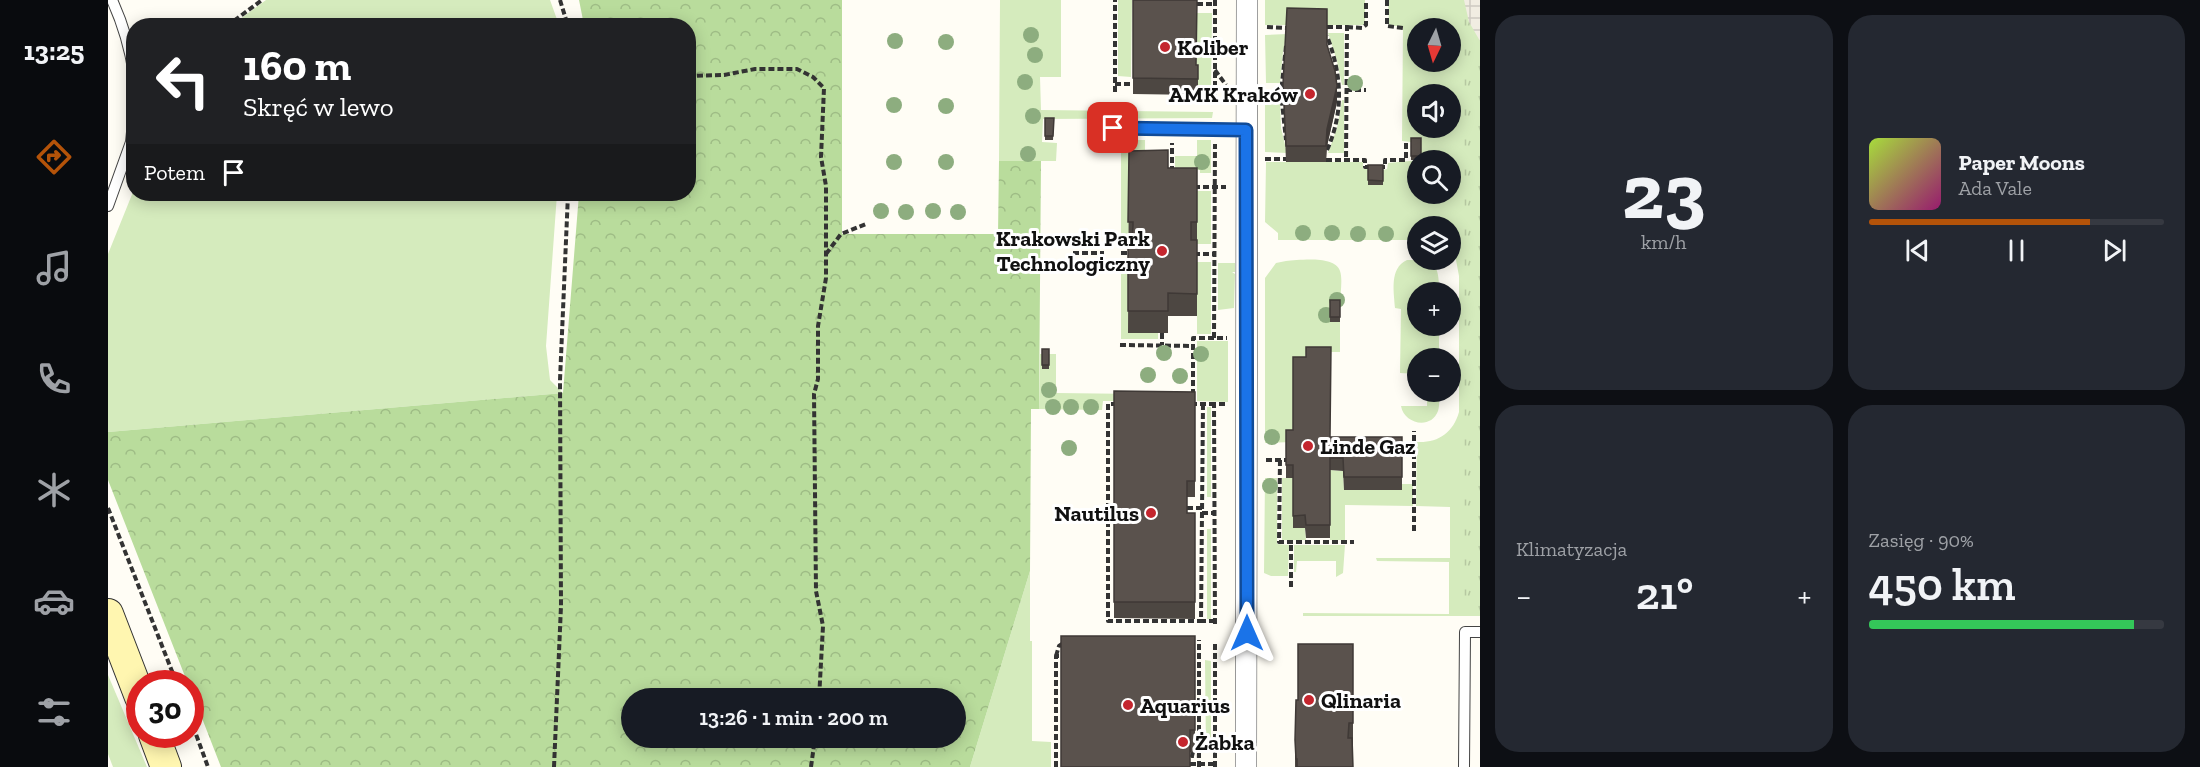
<!DOCTYPE html>
<html lang="pl">
<meta charset="utf-8">
<style>
:root{--surface:#171b24;--page:#242831;--text:#f1f3f6;--muted:#9ea1a6;--line:#363941;--accent:#b45309}
body{margin:0;font-family:"Zilla Slab",serif;background:var(--page);color:var(--text);height:100vh;display:flex;flex-direction:column;font-size:22px;white-space:nowrap}
*{box-sizing:border-box;margin:0}
p{font-size:20px;color:var(--muted)}
.icon{flex:none;width:33px;height:33px;fill:none;stroke:currentColor;stroke-width:2;stroke-linecap:round;stroke-linejoin:round}
.map{position:relative;flex:1;overflow:hidden}
.drawer{display:flex;flex-direction:column;gap:15px;padding:15px;background:#0d0f14;width:720px}
.drawer>*{flex:none}
.banner{position:absolute;left:18px;top:18px;width:570px;height:183px;border-radius:24px;box-shadow:0 3px 15px #0003;background:#202124;color:#fff;overflow:hidden}
.needle{width:39px;rotate:185deg}
.fabs{position:absolute;left:1299px;top:18px;display:grid;gap:12px}
.fabs a{display:grid;place-items:center;width:54px;height:54px;border-radius:50%;background:var(--surface);box-shadow:0 3px 15px #0003;font-size:30px}
.speed{position:absolute;left:18px;top:670px;display:flex;gap:12px;font-size:30px;font-weight:700;text-align:center}
.speed>*{display:grid;place-content:center;width:78px;height:78px;border-radius:50%;background:var(--surface);box-shadow:0 3px 15px #0003;line-height:1}
.speed .limit{border:9px solid #d22;background:#fff;color:#111}
.pin{position:absolute;display:grid;place-items:center;width:51px;height:51px;color:#fff;margin:-26px;border-radius:12px;box-shadow:0 3px 9px #0006}
.me{position:absolute;width:66px;margin:-33px;rotate:0deg;stroke-linejoin:round;filter:drop-shadow(0 0 4px #0008)}
.turn{display:flex;align-items:center;gap:21px;height:126px;padding:0 18px;font-size:27px}
.turn .icon{width:78px;height:78px;stroke-width:2.5}
.turn b{display:block;font-size:42px;line-height:51px}
.then{display:flex;align-items:center;height:57px;padding:0 18px;background:#0003;gap:12px;font-size:22px}
.big{font-size:45px;font-weight:600;line-height:1.1}
.drawer .card{flex:1;display:flex;flex-direction:column;justify-content:center;gap:9px;min-width:0;padding:0 21px;border-radius:24px;background:var(--page)}
.drawer .dial{align-items:center;gap:0}
.dial b{font-size:78px;line-height:1}
.song{display:flex;align-items:center;gap:18px}
.cover{width:72px;height:72px;border-radius:9px;background:linear-gradient(135deg,hsl(80 70% 55%),hsl(320 70% 35%))}
.played{height:6px;border-radius:3px;background:linear-gradient(90deg,var(--accent) 75%,var(--line) 75%)}
.keys{display:flex;justify-content:space-around;direction:ltr}
.heat{display:flex;justify-content:space-between;align-items:center;font-size:33px;direction:ltr}
.charge{height:9px;border-radius:4px;background:linear-gradient(90deg,#34c759 90%,var(--line) 0)}
.drawer .tiles{flex:1;display:grid;gap:15px;grid-template-columns:repeat(2,1fr)}
.trip{position:absolute;left:513px;top:688px;width:345px;height:60px;border-radius:30px;background:var(--surface);box-shadow:0 3px 15px #0003;font-weight:600;line-height:60px;text-align:center}
main{display:flex;flex:1;min-height:0}
.tab-bar{display:flex;flex-direction:column;width:108px;justify-content:space-around;align-items:center;background:#090b0e;color:var(--muted)}
.tab-bar .icon{width:42px;height:42px}
.tab-bar .active{color:var(--accent)}
.tab-bar b{font-size:27px;color:var(--text)}
.map>svg:first-child{display:block}
.grass{fill:#d5ebbd;fill-rule:evenodd}
.forest{fill:url(#forest-crowns);fill-rule:evenodd}
.park{fill:url(#park-tufts)}
.plaza{fill:url(#plaza-grid)}
.lines{fill:none;stroke-linecap:round;stroke-linejoin:round}
.service-casing{stroke:#444;stroke-width:12}
.minor-casing{stroke:#444;stroke-width:22}
.secondary-casing{stroke:#333;stroke-width:32}
.path{stroke:#333;stroke-width:4;stroke-dasharray:6 3;stroke-linecap:butt}
.service{stroke:#fff;stroke-width:10}
.minor{stroke:#fff;stroke-width:21}
.secondary{stroke:#fff6b0;stroke-width:30}
.tree{fill:#8dad7f}
.wall{fill:#4d4742}
.shaded-wall{fill:#3f3936}
.building{fill:#5a524d;stroke:#3f3936;stroke-width:1.5}
.route-casing{stroke:#114b97;stroke-width:15}
.route{stroke:#1a73e8;stroke-width:10}
.poi-dot{fill:#c4262e;stroke:#fff;stroke-width:2}
.labels{text-anchor:middle;dominant-baseline:central;stroke-width:6;stroke-linejoin:round;paint-order:stroke}
.poi-label{font-size:22px;font-weight:bold;fill:#111;stroke:#fff;text-anchor:start}
</style>
<main>
<nav class="tab-bar">
<b>13:25</b>
<svg class="icon active" aria-label="directions" viewBox="0 0 24 24"><path d="M12 3l9 9-9 9-9-9zM9 14v-3h6M13 9l2 2-2 2"/></svg>
<svg class="icon" aria-label="music" viewBox="0 0 24 24"><path d="M9 18V5l10-2v13"/><circle cx="6" cy="18" r="3"/><circle cx="16" cy="16" r="3"/></svg>
<svg class="icon" aria-label="phone" viewBox="0 0 24 24"><path d="M5 4h4l2 5-3 2q2 4 5 5l2-3 5 2v4C11 20 4 13 5 4z"/></svg>
<svg class="icon" aria-label="climate" viewBox="0 0 24 24"><path d="M12 3v18M4 7l16 10M4 17L20 7"/></svg>
<svg class="icon" aria-label="car" viewBox="0 0 24 24"><path d="M5 17H2v-5l4-1 3-4h7l3 4 3 1v5h-3M9 17h6M6 11h13"/><circle cx="7" cy="17" r="2"/><circle cx="17" cy="17" r="2"/></svg>
<svg class="icon" aria-label="filters" viewBox="0 0 24 24"><path d="M4 7h16M4 17h16"/><circle cx="9" cy="7" r="2"/><circle cx="15" cy="17" r="2"/></svg>
</nav>
<div class="map">
<svg width="1372" height="767" viewBox="0 0 1372 767">
<defs>
<pattern id="forest-crowns" width="20" height="18" patternUnits="userSpaceOnUse" patternTransform="scale(1.5)"><rect width="20" height="18" fill="#b9dc9c"/><path d="M2 6a3 3 0 1 1 6 0M12 15a3 3 0 1 1 6 0" fill="none" stroke="#9ebc85"/></pattern>
<pattern id="park-tufts" width="24" height="20" patternUnits="userSpaceOnUse" patternTransform="scale(1.5)"><rect width="24" height="20" fill="#d5ebbd"/><path d="M3 7l-1-3M5 7V3M7 7l1-3M15 17l-1-3M17 17v-4M19 17l1-3" fill="none" stroke="#b6c8a1"/></pattern>
<pattern id="plaza-grid" width="8" height="8" patternUnits="userSpaceOnUse" patternTransform="scale(1.5)"><rect width="8" height="8" fill="#f1ede2"/><path d="M0 4h8M4 0v8" fill="none" stroke="#cecac1"/></pattern>
</defs>
<rect width="100%" height="100%" fill="#fffdf5"/>
<g class="grass">
<path d="M158,0H442L451,25H124Z"/>
<path d="M892,0H953V77H932L933,110L1105,112L1104,118L935,119L934,142L949,143L948,161H891Z"/>
<path d="M1010,0H1024L1023,77L1010,76Z"/>
<path d="M1157,0H1257V23L1255,25H1157Z"/>
<path d="M1280,0H1356V35L1372,41V616H1195V613L1341,614V562L1269,561L1268,558H1342V507L1308,506L1309,442C1330,443 1345,433 1351,412V276L1348,260L1343,253L1342,226H1310L1309,240H1170V233L1157,222L1158,162H1255V169H1260L1275,184V170L1279,169L1280,163L1313,160L1312,143L1294,141L1295,27L1281,25ZM1310,28H1342V62H1310ZM1310,94H1342V128H1310ZM1310,160H1342V194H1310Z"/>
<path d="M1089,13H1104L1103,95H1090V81H1088Z"/>
<path d="M1220,33H1236V85H1234L1229,61Z"/>
<path d="M1179,34L1175,52L1172,83H1158L1157,35Z"/>
<path d="M1172,99L1173,128L1179,153L1157,152V101Z"/>
<path d="M1234,100H1236V153H1220L1229,128Z"/>
<path d="M1018,140H1037V156L1025,248H1013V151L1015,144Z"/>
<path d="M1089,140H1103V173H1092V170H1067V156H1089Z"/>
<rect x="1089" y="191" width="14" height="53"/>
<path d="M25,192L449,194L438,346L442,380L455,393L0,432V254Z"/>
<path d="M1013,258H1025L1050,333V339H1013Z"/>
<path d="M1299,260C1328,260 1331,264 1331,292H1310V326H1331V358H1310L1309,374L1292,373L1293,309L1287,308C1286,292 1281,268 1299,260Z"/>
<path d="M1178,261C1191,260 1227,255 1232,271C1235,280 1232,295 1232,305H1223L1222,322H1232V352H1198L1185,442L1157,443V278L1168,263Z"/>
<rect x="1089" y="262" width="14" height="72"/>
<path d="M1110,263H1127V272H1124L1127,274L1126,308L1110,310Z"/>
<path d="M1089,341H1120V402L1089,401Z"/>
<path d="M932,354H934V369H941V354H948V393L1032,394V401H995L994,410L931,409Z"/>
<path d="M1319,392H1331C1331,398 1332,405 1330,411C1323,430 1296,424 1293,406H1319Z"/>
<rect x="1099" y="407" width="4" height="90"/>
<path d="M1222,470L1235,471L1236,490H1294V484H1305V506L1237,505V540H1222Z"/>
<path d="M1157,478H1169V544L1181,545L1180,576H1163L1156,573Z"/>
<path d="M1174,478H1185L1197,528L1198,540H1174Z"/>
<rect x="1099" y="529" width="4" height="90"/>
<path d="M1186,545H1237L1235,573L1228,577V561H1189L1188,572H1186Z"/>
<path d="M922,571V641H924V741L943,742V767H862Z"/>
<path d="M1097,660L1103,661V751H1098Z"/>
<path d="M0,675L39,767H5L0,754Z"/>
</g>
<path class="forest" d="M471,0H734V234H890L891,161H933L931,409H923L922,571L862,767H113L83,690L82,684H80L0,480V432L455,393L471,194H580V26L476,25ZM524,699H848V738H524Z"/>
<rect class="park" x="1356" y="0" width="16" height="616"/>
<path class="plaza" d="M1356,0H1372V41L1361,22Z"/>
<g class="lines">
<defs>
<g id="service">
<path d="M4,0C15,24 22,48 26,74"/>
<path d="M1005,128L1138,130"/>
<path d="M0,206L23,142L26,112"/>
<path d="M1356,767L1357,632H1372"/>
</g>
<path id="minor" d="M1138,767L1139,0"/>
<g id="secondary">
<path d="M0,614L32,697"/>
<path d="M46,735L58,767"/>
</g>
</defs>
<use href="#service" class="service-casing"/>
<use href="#minor" class="minor-casing"/>
<use href="#secondary" class="secondary-casing"/>
<g class="path">
<path d="M452,0L460,26"/>
<path d="M1279,0V26L1295,28"/>
<path d="M1089,4H1107"/>
<path d="M119,26L154,0"/>
<path d="M1159,27L1179,28"/>
<path d="M1219,27H1239L1238,160"/>
<path d="M1239,27L1254,28L1258,25V0"/>
<path d="M1178,46L1173,93L1178,140"/>
<path d="M1107,70L1118,85"/>
<path d="M580,76L616,75L647,69H689L705,77L716,88L713,157L718,186V278L710,326V379L706,394L708,591L715,626L711,699"/>
<path d="M1007,84H1025"/>
<path d="M1238,90H1258"/>
<path d="M1007,92V0"/>
<path d="M1158,93H1175"/>
<path d="M1107,96V0"/>
<path d="M1219,150C1236,112 1234,75 1219,36"/>
<path d="M1157,159H1178"/>
<path d="M1218,160H1257V167H1263"/>
<path d="M1271,167H1277V160H1298V141"/>
<path d="M1064,172V143"/>
<path d="M1086,187H1118"/>
<path d="M965,253H996"/>
<path d="M1013,253H1024"/>
<path d="M718,254L733,234L758,224"/>
<path d="M1086,254H1106"/>
<path d="M1054,333V345"/>
<path d="M1106,338L1107,144"/>
<path d="M1012,345L1085,346"/>
<path d="M1085,395V338H1119"/>
<path d="M1009,404H1000V621H1093V625"/>
<path d="M1083,404H1106"/>
<path d="M1095,404L1093,621H1106"/>
<path d="M1158,460H1178"/>
<path d="M1172,460L1171,542H1246"/>
<path d="M0,508L69,684"/>
<path d="M1079,508H1094"/>
<path d="M1094,513H1106"/>
<path d="M1306,531V431"/>
<path d="M1183,587V542"/>
<path d="M1107,624L1106,404H1119"/>
<path d="M948,656L951,646L957,642"/>
<path d="M82,718L100,767"/>
<path d="M1085,752L1084,756H1091"/>
<path d="M1082,764H1107"/>
<path d="M446,767L453,606L452,380L460,194"/>
<path d="M703,767L707,738"/>
<path d="M948,767V656H956"/>
<path d="M1091,767V640"/>
<path d="M1107,767V642"/>
</g>
<use href="#service" class="service"/>
<use href="#minor" class="minor"/>
<use href="#secondary" class="secondary"/>
</g>
<g class="tree">
<circle cx="923" cy="35" r="8"/>
<circle cx="787" cy="41" r="8"/>
<circle cx="838" cy="42" r="8"/>
<circle cx="927" cy="55" r="8"/>
<circle cx="917" cy="82" r="8"/>
<circle cx="1247" cy="83" r="8"/>
<circle cx="786" cy="105" r="8"/>
<circle cx="838" cy="106" r="8"/>
<circle cx="925" cy="116" r="8"/>
<circle cx="920" cy="154" r="8"/>
<circle cx="786" cy="162" r="8"/>
<circle cx="838" cy="162" r="8"/>
<circle cx="1094" cy="162" r="8"/>
<circle cx="773" cy="211" r="8"/>
<circle cx="825" cy="211" r="8"/>
<circle cx="798" cy="212" r="8"/>
<circle cx="850" cy="212" r="8"/>
<circle cx="1195" cy="233" r="8"/>
<circle cx="1224" cy="233" r="8"/>
<circle cx="1250" cy="234" r="8"/>
<circle cx="1278" cy="234" r="8"/>
<circle cx="1229" cy="300" r="8"/>
<circle cx="1218" cy="315" r="8"/>
<circle cx="1056" cy="353" r="8"/>
<circle cx="1093" cy="354" r="8"/>
<circle cx="1040" cy="375" r="8"/>
<circle cx="1072" cy="376" r="8"/>
<circle cx="941" cy="390" r="8"/>
<circle cx="945" cy="407" r="8"/>
<circle cx="963" cy="407" r="8"/>
<circle cx="983" cy="407" r="8"/>
<circle cx="1164" cy="437" r="8"/>
<circle cx="961" cy="448" r="8"/>
<circle cx="1162" cy="486" r="8"/>
</g>
<g class="wall">
<path d="M1025,0L1088,65H1090V95L1025,94Z"/>
<path d="M1219,45L1229,102L1219,146L1218,162H1178L1175,84Z"/>
<path d="M937,118H946L945,140H937Z"/>
<rect x="1303" y="138" width="10" height="22"/>
<path d="M1021,151L1060,168H1089V316H1060V333H1020Z"/>
<rect x="1260" y="165" width="15" height="20"/>
<rect x="1222" y="300" width="10" height="22"/>
<rect x="934" y="349" width="7" height="20"/>
<path d="M1198,357L1222,437H1294V490H1236L1235,471L1222,470V538H1198L1197,528H1185V478H1178V430H1185Z"/>
<path d="M1006,391L1087,392V497H1079V513H1087V619L1006,618Z"/>
<path d="M1087,636V752L953,767Z"/>
<path d="M1245,644V767H1187V740Z"/>
</g>
<path class="shaded-wall" d="M1229,86V102L1219,146L1218,162L1219,129Z"/>
<g class="building">
<path d="M1025,0H1089L1088,65H1090V79L1025,78Z"/>
<path d="M1179,8L1219,9V45L1227,71L1229,86L1219,129L1218,146H1178L1175,84Z"/>
<path d="M937,118H946L945,136H937Z"/>
<rect x="1303" y="138" width="10" height="18"/>
<path d="M1060,150V168H1089V222H1083V240H1089V294L1060,293V311H1020V240H1024L1025,226V222H1020L1021,151Z"/>
<path d="M1260,165H1275V181L1260,180Z"/>
<rect x="1222" y="300" width="10" height="17"/>
<path d="M1198,347H1223L1222,437H1294V477H1236L1235,458H1222V525H1198L1197,515L1185,516V465H1178V430H1185V357H1198Z"/>
<rect x="934" y="349" width="7" height="16"/>
<path d="M1006,391L1087,392V481H1079V513H1087V602H1006Z"/>
<path d="M953,636H1087V730H1082V767H953Z"/>
<path d="M1190,644H1245V723H1241L1240,738H1244L1245,767H1189V759H1188L1187,740L1188,700H1190Z"/>
</g>
<g class="lines">
<defs>
<path id="route" d="M1005,128L1138,130L1139,633"/>
</defs>
<use href="#route" class="route-casing"/>
<use href="#route" class="route"/>
</g>
<g class="poi-dot">
<circle cx="1057" cy="47" r="6"/>
<circle cx="1202" cy="94" r="6"/>
<circle cx="1054" cy="251" r="6"/>
<circle cx="1200" cy="446" r="6"/>
<circle cx="1043" cy="513" r="6"/>
<circle cx="1201" cy="700" r="6"/>
<circle cx="1020" cy="705" r="6"/>
<circle cx="1075" cy="742" r="6"/>
</g>
<g class="labels">
<g class="poi-label">
<text x="1069" y="47">Koliber</text>
<text x="1190" y="94" text-anchor="end">AMK Kraków</text>
<text x="1042" y="238" text-anchor="end">Krakowski Park<tspan x="1042" dy="25">Technologiczny</tspan></text>
<text x="1212" y="446">Linde Gaz</text>
<text x="1031" y="513" text-anchor="end">Nautilus</text>
<text x="1213" y="700">Qlinaria</text>
<text x="1032" y="705">Aquarius</text>
<text x="1087" y="742">Żabka</text>
</g>
</g>
</svg>
<div class="fabs">
<a><svg class="needle" viewBox="-14 -14 28 28"><path d="M0-13l5 13h-10z" fill="#e53935"/><path d="M0 13l5-13h-10z" fill="#9ea1a6"/></svg></a>
<a><svg class="icon" aria-label="sound" viewBox="0 0 24 24"><path d="M4 9h4l5-4v14l-5-4H4zM17 9q2 3 0 6"/></svg></a>
<a><svg class="icon" aria-label="search" viewBox="0 0 24 24"><circle cx="10" cy="10" r="6"/><path d="M15 15l6 6"/></svg></a>
<a><svg class="icon" aria-label="layers" viewBox="0 0 24 24"><path d="M12 4l9 5-9 5-9-5zM3 14l9 5 9-5"/></svg></a>
<a>+</a>
<a>−</a>
</div>
<div class="speed"><div class="limit">30</div></div>
<div class="pin" style="left:1005px;top:128px;background:#d93025"><svg class="icon" aria-label="arrive" viewBox="0 0 24 24"><path d="M6 21V4h12l-3 4 3 4H6"/></svg></div>
<svg class="me" style="left:1139px;top:633px" viewBox="-20 -20 40 40"><path d="M0-17L14 15 0 8-14 15z" fill="#1a73e8" stroke="#fff" stroke-width="4"/></svg>
<div class="trip">13:26 · 1 min · 200 m</div>
<div class="banner">
<div class="turn"><svg class="icon" aria-label="left" viewBox="0 0 24 24"><path d="M17 20v-9H6M10 6l-5 5 5 5"/></svg><div><b>160 m</b>Skręć w lewo</div></div>
<div class="then">Potem<svg class="icon" aria-label="arrive" viewBox="0 0 24 24"><path d="M6 21V4h12l-3 4 3 4H6"/></svg></div>
</div>
</div>
<section class="drawer">
<div class="tiles">
<div class="card dial"><b>23</b><p>km/h</p></div>
<div class="card">
<div class="song"><i class="cover"></i><div><b>Paper Moons</b><p>Ada Vale</p></div></div>
<div class="played"></div>
<div class="keys"><svg class="icon" aria-label="previous" viewBox="0 0 24 24"><path d="M18 5L8 12l10 7zM5 5v14"/></svg><svg class="icon" aria-label="pause" viewBox="0 0 24 24"><path d="M8 5v14M16 5v14"/></svg><svg class="icon" aria-label="next" viewBox="0 0 24 24"><path d="M6 5l10 7-10 7zM19 5v14"/></svg></div>
</div>
<div class="card"><p>Klimatyzacja</p>
<div class="heat"><a>−</a><b class="big">21°</b><a>+</a></div>
</div>
<div class="card"><p>Zasięg · 90%</p><b class="big">450 km</b><div class="charge"></div></div>
</div>
</section>
</main>
